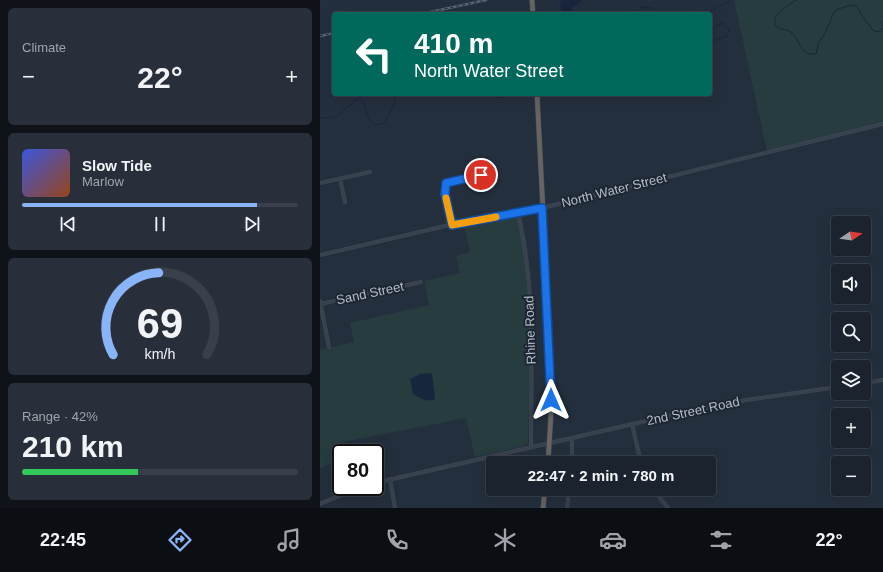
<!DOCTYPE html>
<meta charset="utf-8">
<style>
:root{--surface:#1b232e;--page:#282f3a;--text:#f1f3f6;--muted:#a0a4aa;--line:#39404a;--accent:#8ab4f8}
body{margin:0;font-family:Arial,sans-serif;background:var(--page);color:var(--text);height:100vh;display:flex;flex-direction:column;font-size:15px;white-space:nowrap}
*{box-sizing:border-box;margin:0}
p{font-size:13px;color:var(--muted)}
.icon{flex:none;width:22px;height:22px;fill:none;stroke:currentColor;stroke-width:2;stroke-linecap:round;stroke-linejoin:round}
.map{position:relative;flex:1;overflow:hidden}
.sheet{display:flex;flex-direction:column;gap:8px;padding:8px;background:#0f1319;width:320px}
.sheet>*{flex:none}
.banner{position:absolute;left:12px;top:12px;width:380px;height:84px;border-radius:4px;box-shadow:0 4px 16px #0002,0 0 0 1px var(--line);background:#00695c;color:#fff;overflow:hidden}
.needle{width:26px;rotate:77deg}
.controls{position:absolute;left:511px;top:216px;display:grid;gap:8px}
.controls a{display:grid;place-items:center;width:40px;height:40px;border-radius:4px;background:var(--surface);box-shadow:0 4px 16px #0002,0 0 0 1px var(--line);font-size:20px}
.speed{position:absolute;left:12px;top:444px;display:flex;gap:8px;font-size:20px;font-weight:700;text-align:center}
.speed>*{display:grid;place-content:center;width:52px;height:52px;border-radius:50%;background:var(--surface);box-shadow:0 4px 16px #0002,0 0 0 1px var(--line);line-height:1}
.speed .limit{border:2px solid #111;border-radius:6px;background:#fff;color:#111}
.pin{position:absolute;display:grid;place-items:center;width:34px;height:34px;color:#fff;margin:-17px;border:2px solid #fff;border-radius:50%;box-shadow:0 1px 4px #0007}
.me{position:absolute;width:44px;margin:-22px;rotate:0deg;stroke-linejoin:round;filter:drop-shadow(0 0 3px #0008)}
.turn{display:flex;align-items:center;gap:14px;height:84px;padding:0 16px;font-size:18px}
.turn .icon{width:52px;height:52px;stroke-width:2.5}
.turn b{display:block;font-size:28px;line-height:34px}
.big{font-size:30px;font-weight:800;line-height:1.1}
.sheet .tile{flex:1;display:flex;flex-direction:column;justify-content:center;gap:6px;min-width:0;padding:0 14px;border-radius:6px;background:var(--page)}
.sheet .dial{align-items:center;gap:0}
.dial svg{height:104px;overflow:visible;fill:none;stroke:var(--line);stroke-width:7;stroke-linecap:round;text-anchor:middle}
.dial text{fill:var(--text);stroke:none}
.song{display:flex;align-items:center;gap:12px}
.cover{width:48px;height:48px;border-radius:6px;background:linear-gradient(135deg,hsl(230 70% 55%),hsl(20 70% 35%))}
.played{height:4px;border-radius:2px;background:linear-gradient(90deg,var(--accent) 85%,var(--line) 85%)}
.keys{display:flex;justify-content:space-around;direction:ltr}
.heat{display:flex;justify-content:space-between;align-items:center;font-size:22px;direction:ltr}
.charge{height:6px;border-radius:3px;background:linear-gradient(90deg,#34c759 42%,var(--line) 0)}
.trip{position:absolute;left:166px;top:456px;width:230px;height:40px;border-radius:4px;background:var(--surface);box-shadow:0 4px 16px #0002,0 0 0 1px var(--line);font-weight:800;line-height:40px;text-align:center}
.tabs{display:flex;height:64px;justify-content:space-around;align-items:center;background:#0b0e12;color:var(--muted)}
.tabs .icon{width:28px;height:28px}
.tabs .active{color:var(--accent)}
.tabs b{font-size:18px;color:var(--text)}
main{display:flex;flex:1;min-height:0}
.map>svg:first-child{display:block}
.green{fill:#263c3f}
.water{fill:#17263c}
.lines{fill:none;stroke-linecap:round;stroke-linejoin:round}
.stream{stroke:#17263c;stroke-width:1}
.minor-casing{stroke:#414a57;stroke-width:4}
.trunk-casing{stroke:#434c59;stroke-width:5.5}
.minor{stroke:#38414e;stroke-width:3}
.trunk{stroke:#656462;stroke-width:4.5}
.rail-casing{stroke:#5a6575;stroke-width:2.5}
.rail{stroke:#1d2633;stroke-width:1;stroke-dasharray:3;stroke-linecap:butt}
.route-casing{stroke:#114b97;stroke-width:10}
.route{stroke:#1a73e8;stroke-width:7}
.slow{stroke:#f59e0b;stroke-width:7}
.labels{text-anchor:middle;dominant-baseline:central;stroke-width:4;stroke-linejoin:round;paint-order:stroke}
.street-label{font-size:13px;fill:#b4bcc9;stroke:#1d2633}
</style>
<main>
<section class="sheet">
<div class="tile"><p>Climate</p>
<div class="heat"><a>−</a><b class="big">22°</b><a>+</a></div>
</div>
<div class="tile">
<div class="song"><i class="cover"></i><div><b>Slow Tide</b><p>Marlow</p></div></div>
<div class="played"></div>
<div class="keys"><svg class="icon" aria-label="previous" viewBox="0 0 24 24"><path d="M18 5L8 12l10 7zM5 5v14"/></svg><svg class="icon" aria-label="pause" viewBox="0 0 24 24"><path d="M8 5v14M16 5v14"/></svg><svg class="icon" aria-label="next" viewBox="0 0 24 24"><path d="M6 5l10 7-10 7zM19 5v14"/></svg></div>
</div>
<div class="tile dial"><svg viewBox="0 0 100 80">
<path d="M14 69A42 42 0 1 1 86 69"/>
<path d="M14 69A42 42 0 0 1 49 6" stroke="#8ab4f8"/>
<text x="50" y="56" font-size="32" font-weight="700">69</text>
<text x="50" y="72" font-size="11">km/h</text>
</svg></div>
<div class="tile"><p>Range · 42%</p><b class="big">210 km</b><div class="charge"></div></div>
</section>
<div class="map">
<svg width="563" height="508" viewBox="0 0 563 508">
<rect width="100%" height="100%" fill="#242f3e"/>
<g class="green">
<path d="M414,0H563V122L447,151Z"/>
<path d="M196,215L201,228L205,261L208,308L210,373L208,443L201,447L155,457L146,418L13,444L17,461L0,468V350L34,342L30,323L109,305L104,281L140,273L136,256L150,252L144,224Z"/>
</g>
<g class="water">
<path d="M241,0H263L252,8L251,14H242L240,6Z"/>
<path d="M112,373L115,399C105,403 101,398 93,394L90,379L100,374Z"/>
</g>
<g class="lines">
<g class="stream">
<path d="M476,0L462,10L455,18C455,21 454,24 457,27C461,30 468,29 472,33C480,40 480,56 496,54L499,42L504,35L514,12L518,9L532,5L537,6L542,16L554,31L560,32L563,28"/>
<path d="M317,14L322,7L332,8L337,14"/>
<path d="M379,14L391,11L410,0"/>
<path d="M563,21V27"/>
<path d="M390,29L403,23L409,30L407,36L390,42"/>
<path d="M168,94C176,99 182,99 190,94"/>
<path d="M0,119L17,116L40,97C48,107 43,113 54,125L64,123L72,108L77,94"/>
</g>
<defs>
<g id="minor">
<path d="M20,179L25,202"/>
<path d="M0,183L50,172"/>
<path d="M198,213C216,289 211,370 211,447"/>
<path d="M131,225L125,194L126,183L176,172"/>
<path d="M0,255L134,224L222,208L563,124"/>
<path d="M0,301L9,347"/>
<path d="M0,304L101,282"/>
<path d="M544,383L563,380"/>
<path d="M312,424L321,463"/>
<path d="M252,438V463"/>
<path d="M70,479L75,508"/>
<path d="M55,483L370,411L426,400L518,387"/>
<path d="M333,489L348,508"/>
<path d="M0,504L41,487"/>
<path d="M247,508L249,489"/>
</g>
<g id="trunk">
<path d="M212,0L213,14"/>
<path d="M217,94L231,365V414L228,463"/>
<path d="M223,508L225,489"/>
</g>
</defs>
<use href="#minor" class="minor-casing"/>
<use href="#trunk" class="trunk-casing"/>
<use href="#minor" class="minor"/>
<use href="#trunk" class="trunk"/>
<defs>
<g id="rail">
<path d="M101,14L166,0"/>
<path d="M0,36L14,33"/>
</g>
</defs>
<use href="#rail" class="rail-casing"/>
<use href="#rail" class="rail"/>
</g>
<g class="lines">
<defs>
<path id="route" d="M161,175L126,183L125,194L132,225L222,208L231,400"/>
</defs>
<use href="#route" class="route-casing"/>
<use href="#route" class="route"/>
<path class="slow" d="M126,198L132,225L176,217"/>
</g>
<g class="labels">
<g class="street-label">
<text transform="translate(294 190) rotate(-14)">North Water Street</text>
<text transform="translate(50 293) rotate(-12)">Sand Street</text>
<text transform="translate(210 330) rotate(-92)">Rhine Road</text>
<text transform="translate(373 411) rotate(-12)">2nd Street Road</text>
</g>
</g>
</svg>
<div class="controls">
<a><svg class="needle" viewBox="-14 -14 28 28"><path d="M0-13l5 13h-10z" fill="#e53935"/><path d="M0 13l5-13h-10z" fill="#a0a4aa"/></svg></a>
<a><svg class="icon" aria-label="sound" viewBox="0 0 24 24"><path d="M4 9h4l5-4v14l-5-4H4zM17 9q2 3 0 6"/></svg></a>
<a><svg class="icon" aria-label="search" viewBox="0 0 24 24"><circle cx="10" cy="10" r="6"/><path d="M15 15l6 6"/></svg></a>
<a><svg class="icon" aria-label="layers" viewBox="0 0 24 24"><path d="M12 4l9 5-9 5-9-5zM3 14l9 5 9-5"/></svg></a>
<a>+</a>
<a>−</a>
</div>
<div class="speed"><div class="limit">80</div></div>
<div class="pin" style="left:161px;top:175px;background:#d93025"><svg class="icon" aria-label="arrive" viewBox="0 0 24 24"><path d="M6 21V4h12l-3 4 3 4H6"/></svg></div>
<svg class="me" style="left:231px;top:400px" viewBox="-20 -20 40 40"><path d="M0-17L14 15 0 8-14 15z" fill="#1a73e8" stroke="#fff" stroke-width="4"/></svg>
<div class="trip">22:47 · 2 min · 780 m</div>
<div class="banner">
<div class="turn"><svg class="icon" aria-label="left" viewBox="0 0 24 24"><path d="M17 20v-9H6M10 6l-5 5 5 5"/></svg><div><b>410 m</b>North Water Street</div></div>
</div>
</div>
</main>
<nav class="tabs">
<b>22:45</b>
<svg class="icon active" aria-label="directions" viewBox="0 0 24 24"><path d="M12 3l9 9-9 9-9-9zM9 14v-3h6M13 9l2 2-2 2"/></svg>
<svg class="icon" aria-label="music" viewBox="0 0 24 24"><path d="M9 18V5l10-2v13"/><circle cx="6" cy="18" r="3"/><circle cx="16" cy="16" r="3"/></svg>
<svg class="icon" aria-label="phone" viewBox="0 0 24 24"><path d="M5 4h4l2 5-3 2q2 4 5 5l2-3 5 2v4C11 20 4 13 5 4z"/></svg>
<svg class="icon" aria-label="climate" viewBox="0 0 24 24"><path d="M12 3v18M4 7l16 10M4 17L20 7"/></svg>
<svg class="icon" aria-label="car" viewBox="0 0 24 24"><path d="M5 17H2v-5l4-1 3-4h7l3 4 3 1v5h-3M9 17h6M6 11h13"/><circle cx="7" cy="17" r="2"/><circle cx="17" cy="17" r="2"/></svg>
<svg class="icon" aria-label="filters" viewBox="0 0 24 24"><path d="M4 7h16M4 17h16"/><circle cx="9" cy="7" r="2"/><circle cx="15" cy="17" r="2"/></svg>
<b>22°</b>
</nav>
